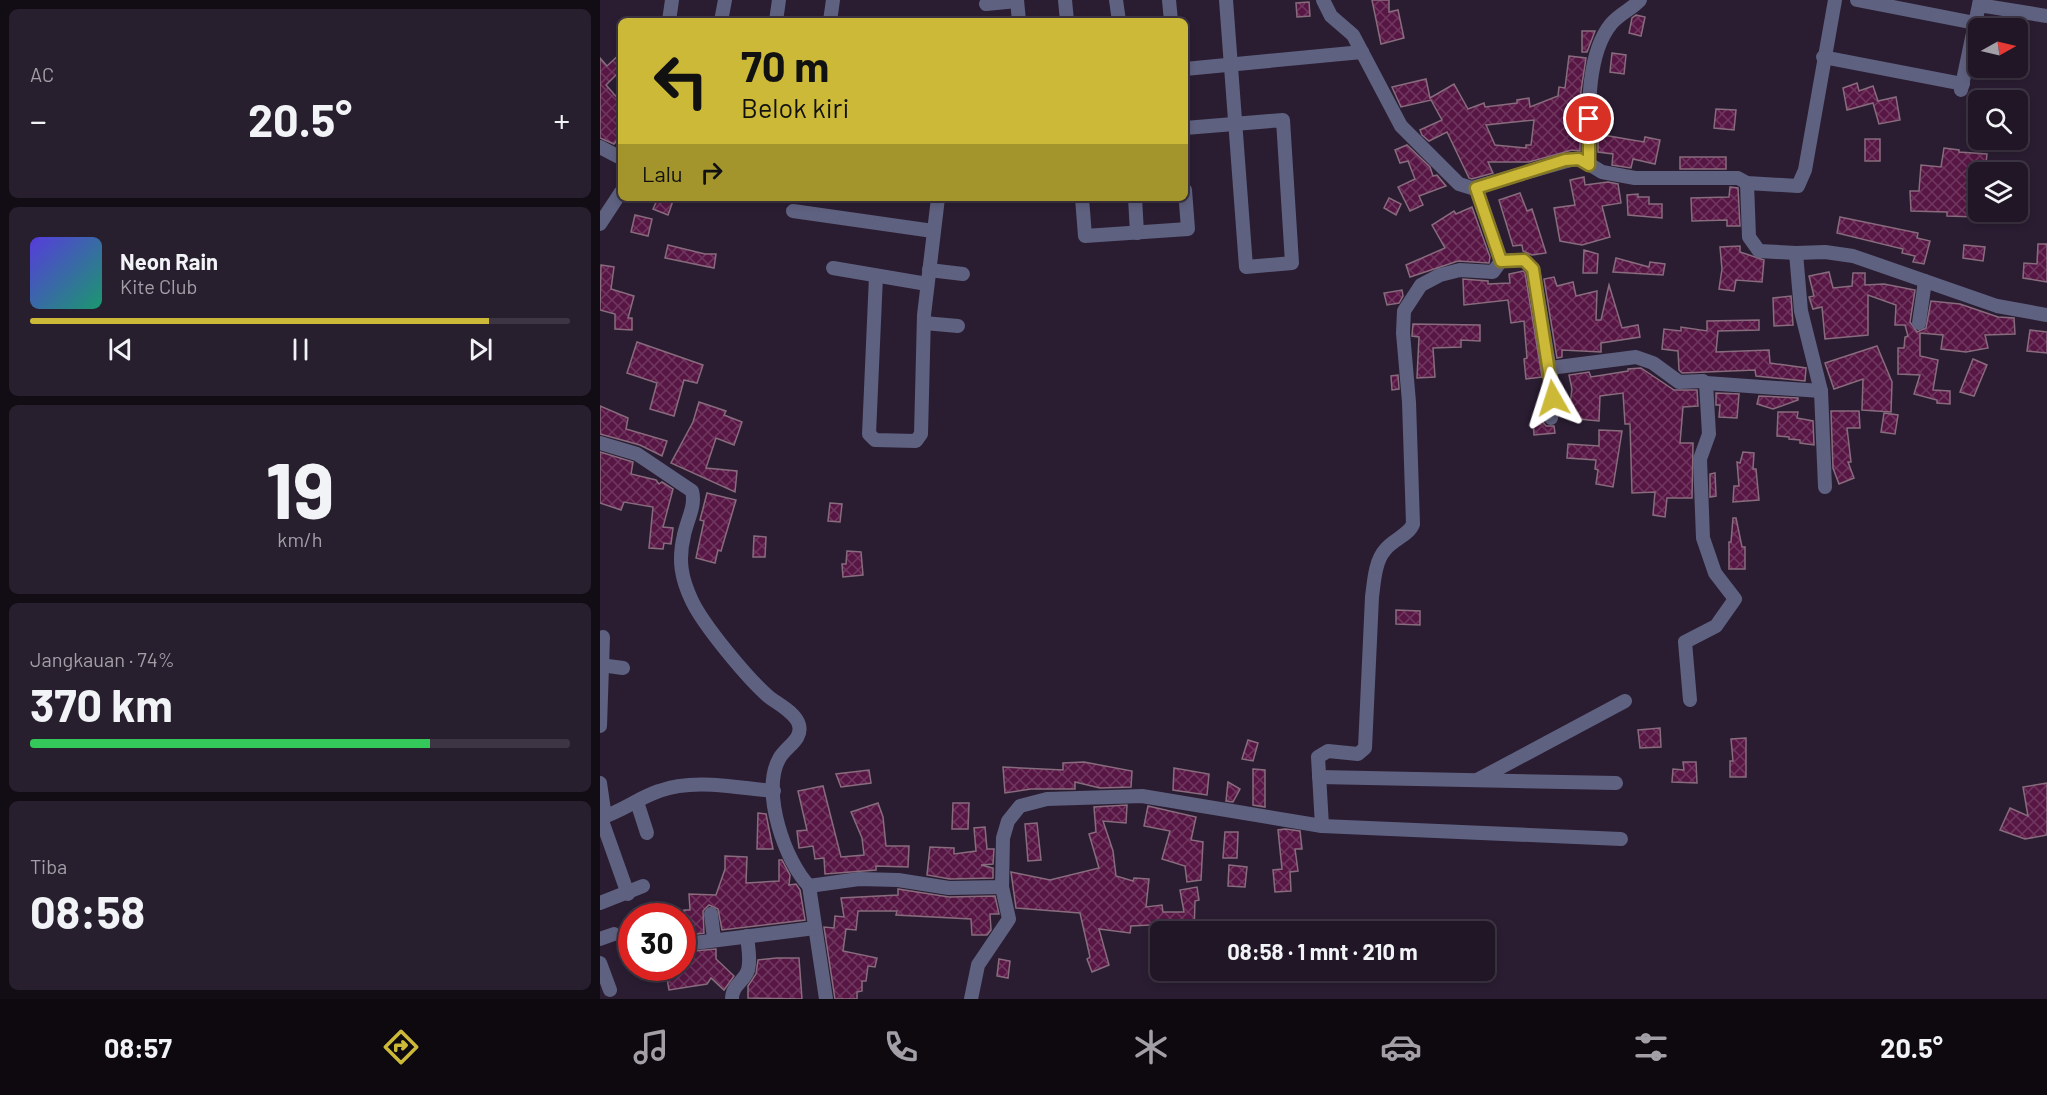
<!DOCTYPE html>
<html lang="id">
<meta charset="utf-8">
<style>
:root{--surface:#201626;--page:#281f2e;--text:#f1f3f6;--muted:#a29fa7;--line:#3d3543;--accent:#cdb938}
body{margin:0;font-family:Barlow,sans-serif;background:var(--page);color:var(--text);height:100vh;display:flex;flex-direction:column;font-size:22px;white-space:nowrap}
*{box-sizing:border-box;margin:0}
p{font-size:20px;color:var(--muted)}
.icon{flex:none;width:33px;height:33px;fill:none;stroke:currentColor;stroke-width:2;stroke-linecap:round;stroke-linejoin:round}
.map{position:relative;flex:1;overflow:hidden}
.side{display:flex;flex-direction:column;gap:9px;padding:9px;background:#120c15;width:600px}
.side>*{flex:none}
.top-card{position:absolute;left:18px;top:18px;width:570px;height:183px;border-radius:9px;box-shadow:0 3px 9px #0003,0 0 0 2px var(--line);background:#cdb938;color:#111;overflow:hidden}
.needle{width:39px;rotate:82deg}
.buttons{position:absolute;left:1368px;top:18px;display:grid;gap:12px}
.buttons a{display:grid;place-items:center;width:60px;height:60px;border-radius:9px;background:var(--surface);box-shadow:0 3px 9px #0003,0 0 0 2px var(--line);font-size:30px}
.speed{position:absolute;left:18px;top:903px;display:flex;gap:12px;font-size:30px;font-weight:700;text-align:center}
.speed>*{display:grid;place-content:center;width:78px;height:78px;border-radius:50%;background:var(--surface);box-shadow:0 3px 9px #0003,0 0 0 2px var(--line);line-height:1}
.speed .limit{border:9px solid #d22;background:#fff;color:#111}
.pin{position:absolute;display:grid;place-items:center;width:51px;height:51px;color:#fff;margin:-26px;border:3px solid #fff;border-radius:50%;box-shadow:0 2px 6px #0007}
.me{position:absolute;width:66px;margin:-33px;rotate:354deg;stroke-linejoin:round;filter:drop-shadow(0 0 4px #0008)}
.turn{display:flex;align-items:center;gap:21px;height:126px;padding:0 24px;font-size:27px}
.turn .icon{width:78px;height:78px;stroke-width:2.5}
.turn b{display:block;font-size:42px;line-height:51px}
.then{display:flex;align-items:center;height:57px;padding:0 24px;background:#0003;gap:12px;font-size:22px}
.big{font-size:45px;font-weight:700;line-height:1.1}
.side .card{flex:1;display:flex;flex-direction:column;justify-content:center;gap:9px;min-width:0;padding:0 21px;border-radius:9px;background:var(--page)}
.side .dial{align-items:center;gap:0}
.dial b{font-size:78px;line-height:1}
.song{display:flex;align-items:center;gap:18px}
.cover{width:72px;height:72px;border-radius:9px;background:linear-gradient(135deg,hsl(250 70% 55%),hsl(160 70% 35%))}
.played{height:6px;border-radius:3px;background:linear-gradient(90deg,var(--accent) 85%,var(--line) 85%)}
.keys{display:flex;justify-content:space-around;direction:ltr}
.heat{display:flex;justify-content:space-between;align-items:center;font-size:33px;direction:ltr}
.charge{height:9px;border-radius:4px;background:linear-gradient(90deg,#34c759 74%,var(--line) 0)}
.trip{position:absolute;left:550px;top:921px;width:345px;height:60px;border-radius:9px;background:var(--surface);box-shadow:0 3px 9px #0003,0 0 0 2px var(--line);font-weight:700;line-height:60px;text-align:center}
.tab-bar{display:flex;height:96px;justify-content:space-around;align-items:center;background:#0d090f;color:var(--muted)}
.tab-bar .icon{width:42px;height:42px}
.tab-bar .on{color:var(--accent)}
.tab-bar b{font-size:27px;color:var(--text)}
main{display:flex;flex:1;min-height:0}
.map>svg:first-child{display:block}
.building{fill:url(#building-cross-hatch);stroke:#886c7d;stroke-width:1.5;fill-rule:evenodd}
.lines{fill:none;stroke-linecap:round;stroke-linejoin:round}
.minor{stroke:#5f6180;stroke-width:14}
.route-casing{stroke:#857824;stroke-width:15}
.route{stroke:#cdb938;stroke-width:10}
</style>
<main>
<section class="side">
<div class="card"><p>AC</p>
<div class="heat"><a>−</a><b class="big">20.5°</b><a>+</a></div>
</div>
<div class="card">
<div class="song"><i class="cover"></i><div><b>Neon Rain</b><p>Kite Club</p></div></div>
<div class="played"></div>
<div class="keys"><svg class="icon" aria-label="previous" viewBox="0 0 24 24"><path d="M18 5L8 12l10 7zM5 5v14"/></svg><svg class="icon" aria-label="pause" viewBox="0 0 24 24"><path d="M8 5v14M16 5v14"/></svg><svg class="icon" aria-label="next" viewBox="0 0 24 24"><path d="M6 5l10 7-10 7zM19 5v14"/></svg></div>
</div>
<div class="card dial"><b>19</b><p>km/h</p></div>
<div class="card"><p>Jangkauan · 74%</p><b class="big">370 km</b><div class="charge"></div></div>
<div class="card"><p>Tiba</p><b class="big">08:58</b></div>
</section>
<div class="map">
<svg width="1447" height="999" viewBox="0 0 1447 999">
<defs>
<pattern id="building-cross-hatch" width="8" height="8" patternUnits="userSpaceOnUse" patternTransform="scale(1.5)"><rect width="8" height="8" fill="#571644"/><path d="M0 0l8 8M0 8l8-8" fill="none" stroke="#703860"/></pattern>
</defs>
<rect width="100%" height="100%" fill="#2a1d32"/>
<g class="building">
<path d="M772,0H789V12L798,10L804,38L781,44Z"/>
<path d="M709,2L710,16L697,17L696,3Z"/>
<path d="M1036,15L1045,17L1041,36L1029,33L1032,18Z"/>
<path d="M982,31H995L987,52H982Z"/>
<path d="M21,53V70L6,85L21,102V136L14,144L0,138V58L7,66Z"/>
<path d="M1012,53L1026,55L1024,74L1010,72Z"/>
<path d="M969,56L986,58L981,91L980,151L972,150L929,162H888L893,173L872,179L869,178L847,132L829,141L822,135L820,130L842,120L831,100L801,107L792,87L826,79L830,98L854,84L868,109L884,103L885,107L917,103V100L929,98L930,107L958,96L959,87L965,88ZM934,120L931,145H926V148L895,145L886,125Z"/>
<path d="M1257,83L1259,91L1273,86L1278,101L1296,97L1300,120L1279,124L1273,103L1247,110L1243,88Z"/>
<path d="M1116,109L1136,110L1134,130L1114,128Z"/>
<path d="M998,113L1004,114L1003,135L1044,142L1045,137L1060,140L1055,164L1033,159L1031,168L1012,165L1013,154L998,152Z"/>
<rect x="1265" y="139" width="15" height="22"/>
<path d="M807,145L830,167L833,176L837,175L846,186L819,196L823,205L810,211L798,187L815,179L808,161L800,163L795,150Z"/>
<path d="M1344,148L1359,150V152L1387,154L1385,172H1378V217L1347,216V212L1311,211L1310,191H1319L1321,165L1341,167Z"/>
<rect x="1080" y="157" width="46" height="12"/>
<path d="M984,177L985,185L1008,182L1018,184L1021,203L1002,206L1010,237L982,245L960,241L954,208L975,205L970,180Z"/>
<path d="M1130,187L1138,188L1140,226H1127V220L1092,221L1091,198L1129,197Z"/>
<path d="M920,193L927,211L932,209L946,253L932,255L923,251L922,245L913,246L899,200Z"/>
<path d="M1038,194V197H1049V204H1062V218L1028,215L1027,195Z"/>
<path d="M58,198H74L68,215L53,209Z"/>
<path d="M789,198L801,204L796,215L784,208Z"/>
<path d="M872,207L890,257L889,263L858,261L810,277L806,265L845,248L832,225L854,211L856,214Z"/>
<path d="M35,215L52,219L48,236L31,232Z"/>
<path d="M1240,217L1318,233L1317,238L1330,241L1324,264L1313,262L1315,256L1302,253L1303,249L1237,233Z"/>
<path d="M1438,244H1447V282L1423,278L1424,263L1437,264Z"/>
<path d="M68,245L105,254H116L114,268L65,258Z"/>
<path d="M1364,245L1385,247L1383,261L1363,258Z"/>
<path d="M1140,246V252L1164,260L1162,282L1136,280L1134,291L1119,289L1122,269L1120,247Z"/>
<path d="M984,250L998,254L997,273H983Z"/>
<path d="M1016,258L1049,267L1050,262L1065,264L1063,275L1013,272Z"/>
<path d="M1,265L14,267L11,289L34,296L28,318H32V330L15,329V314L0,310Z"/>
<path d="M923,271L925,273L942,377L926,379L924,359L927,358L924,321L911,323L908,300L864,305L863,279L888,281V284L910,283L909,274Z"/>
<path d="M1229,272L1233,288L1252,286L1253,273H1265V285L1284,284L1315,290L1310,322L1317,332L1326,328L1331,301L1360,304L1398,317L1414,318L1415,334L1385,335L1388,348L1366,352L1341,349L1343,335L1320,333V356L1338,360L1333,390L1350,391V404L1337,403V400L1314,394L1320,375L1298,374V348H1304L1305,337L1308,336L1305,325H1295L1296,305L1268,295V335L1225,339L1222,307L1213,309L1209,297L1214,296L1209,276Z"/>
<path d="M954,277L957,286L973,282L976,296L997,291L996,320H1001L1009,285L1022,328L1038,325L1040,337L1001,343V352L962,350V357L957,358L944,279Z"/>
<path d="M802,290L803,296L799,303L787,305L784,293Z"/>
<path d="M1191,296L1193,325L1174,326L1173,298Z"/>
<path d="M1159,320V330L1118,331L1116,352L1169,350L1170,363L1206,368L1205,381L1156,376L1155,370L1082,373L1079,370L1078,351L1062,349L1064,329L1081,331V327L1107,331V321Z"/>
<path d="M813,324L880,325V341L861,340V347L833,348L835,377L817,378L819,337L812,336Z"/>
<path d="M1430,330L1447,332V353L1427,351Z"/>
<path d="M37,342L103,365L97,383L84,380L74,416L50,409L57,383L27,373Z"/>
<path d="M1277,346L1292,382L1291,412L1262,410L1263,379L1234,389L1225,363Z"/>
<path d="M1373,359L1387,365L1374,396L1360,392Z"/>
<path d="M1041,368L1074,390H1097L1098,406L1083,407L1080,443H1093L1092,498H1067L1065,517L1053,515L1055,492L1032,493L1030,424H1025L1023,393L1000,396L999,421L968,418L972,389L969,375L989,372L991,377L1028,371V369Z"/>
<path d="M798,375L799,389L792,390L791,376Z"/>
<path d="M1116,393L1139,394L1137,418L1119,417L1120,405H1116Z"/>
<path d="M1159,396L1198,398V400L1173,409L1157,404Z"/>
<path d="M99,402L126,411L124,415L142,422L134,445L116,438L106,468L137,471L135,492L71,463L93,422Z"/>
<path d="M0,406L28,418L26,429L67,441L62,456L40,445L0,434Z"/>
<path d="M1231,411H1259L1260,428H1247L1251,462H1248L1254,478L1239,484L1233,468Z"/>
<path d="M1178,412H1198L1197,418L1213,421L1214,445L1200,443V440L1189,439V437L1177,436Z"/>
<path d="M1284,413L1298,415L1295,434L1281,432Z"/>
<path d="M933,422H943L946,426H954L955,433L934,435Z"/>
<path d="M999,430L1022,431L1013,487L996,484L998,470L995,469L996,460L967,458L968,444L999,446Z"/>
<path d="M0,452L33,462L31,474L56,480L59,484L62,482L73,489L63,527L73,528L71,544L64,543L63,549L49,548L53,507L24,502L21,510L0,503Z"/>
<path d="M1143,452L1154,453L1153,469H1156L1159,500L1133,502L1134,486H1139L1137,462L1140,463Z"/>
<path d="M1115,473L1116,496L1110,497V474Z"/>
<path d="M107,493L136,500L121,551L118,550L115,563L96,558L104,521L100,520Z"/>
<path d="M230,503L242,504L240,522L228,521Z"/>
<path d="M1133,518H1136L1142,547H1145V569H1129V542H1131Z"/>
<path d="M154,536L166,537L165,557H153Z"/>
<path d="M247,551L261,552L263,575L243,577L242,564H246Z"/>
<path d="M796,610L820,611V625L796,624Z"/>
<path d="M1060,728L1061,747L1040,748L1038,730Z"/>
<path d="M1146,738V777H1130V761H1133L1131,739Z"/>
<path d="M648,740L658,743L653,761L642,759Z"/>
<path d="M484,762L532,771L531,787L500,788L475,782V789H431L405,793L403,767L463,770V763Z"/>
<path d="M1083,762H1096L1097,783L1072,782L1073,769L1084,770Z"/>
<path d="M574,768L609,774L607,795L573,790Z"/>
<path d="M653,769L665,770V807L653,805Z"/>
<path d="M269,770L271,783L241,787L236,774Z"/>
<path d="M628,782L640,789L633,802L626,801Z"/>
<path d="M1447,783V835L1425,839L1400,830L1410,808L1428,816L1423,787Z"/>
<path d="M223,786L241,857L264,855L262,838L251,812L278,803L283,817L286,846H309L308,867L276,866V870L225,874L224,858L215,859L213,846L199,848L197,831L207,830L198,791Z"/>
<path d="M353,803H369L368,829H352Z"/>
<path d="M527,805L526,823L503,821L513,851L516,876L533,881L534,878L549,879L546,907L562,905L563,912H584L580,890L597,887L599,900L595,901L594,932L570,928V924L531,926L530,933L499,929L509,965L492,972L487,959L490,957L480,913L416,908L411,872L450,880L499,868L489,834L496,832L494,807Z"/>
<path d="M548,806L596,817L591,840L603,842L601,880L587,882L585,866L562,859L570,831L544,826Z"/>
<path d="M158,813L166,814L173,849H157Z"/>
<path d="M437,823L441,860L428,861L425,824Z"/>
<path d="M385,827L387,849H394L393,864L381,865L393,868V878L350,879L327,875L330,847L354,848V854L376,851L374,828Z"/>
<path d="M685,829L700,831L702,849H695L698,871L690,872L691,891L675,892L673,870L682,869L678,830Z"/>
<path d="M625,832H638L637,858H623Z"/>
<path d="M125,856L147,857L146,883L179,881V860H182L190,875L189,885L196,884L200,890L205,920L122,930L118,909L109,905L103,911L104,933L82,936L84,910H90L89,894L116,895L125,869Z"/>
<path d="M629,865L647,867L645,887L628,886Z"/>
<path d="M298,889L349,897L395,896L399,914H390L391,930L387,935H372L371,919L296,915L297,911H258L256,930L246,929L243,951L277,958L275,967L268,966L266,981H262V991L257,992V999H235L224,927L234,928L235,916L244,917L241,898L298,895Z"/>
<path d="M116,949V959L134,976L124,990L111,978L107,984L69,990L66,972L82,969V952Z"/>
<path d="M177,958H199L202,999L148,998V986L156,974L158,960Z"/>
<path d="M399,959L410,961L408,978L397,976Z"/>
</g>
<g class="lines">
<g class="minor">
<path d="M417,0L419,21"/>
<path d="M465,0L467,21"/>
<path d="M516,0L519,21"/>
<path d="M569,0L571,21"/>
<path d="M723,0L731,16L753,35L801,126L859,184L872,188L974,159L984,161L1002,172L1035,178H1138L1147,183L1198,186L1205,170L1235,0"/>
<path d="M1257,0L1375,23"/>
<path d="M386,4L417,1"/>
<path d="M1379,5L1447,16"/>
<path d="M69,21L72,0"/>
<path d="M121,21L125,0"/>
<path d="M176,21L179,0"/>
<path d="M230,21L233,0"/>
<path d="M1223,57L1363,84"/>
<path d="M585,69L762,52"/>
<path d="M1361,90L1380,0"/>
<path d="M585,128L683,120L692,263L646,267C640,178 633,89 626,0"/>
<path d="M0,147L21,158"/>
<path d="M989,165C989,124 984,57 1011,24C1019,14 1032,9 1040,0"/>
<path d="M1147,183L1149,237L1159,251L1196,253L1225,252L1253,256L1397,306L1447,315"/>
<path d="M482,198L485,236L588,229L585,190"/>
<path d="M535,198L537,233"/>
<path d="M193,211L333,231"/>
<path d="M0,224L21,192"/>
<path d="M1196,253L1201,311L1221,391L1225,487"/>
<path d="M901,261L924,260L933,269L953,389L951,418"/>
<path d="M233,268L327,284"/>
<path d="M329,270L363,274"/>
<path d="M276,276L269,434L275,440L316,441L321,434L324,315L338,198"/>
<path d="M324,323L358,326"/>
<path d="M1319,323L1325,281"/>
<path d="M950,368L1036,357L1053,363L1079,382L1103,381L1106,383L1109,434L1100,459L1103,538L1115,573L1135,599L1116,626L1085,642L1090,700"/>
<path d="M1106,383L1221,391"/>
<path d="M0,443L37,454L92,491C96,506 87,520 84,535C78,560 81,578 92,601C104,626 148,679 169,697C178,704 196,713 199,725C203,740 185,747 179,759C161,792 185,861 209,886L226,999"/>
<path d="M0,665L23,668"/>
<path d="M0,726L3,637"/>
<path d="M719,777L1016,783"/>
<path d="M879,779L1025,701"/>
<path d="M0,783L5,817"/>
<path d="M37,802L47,833"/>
<path d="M0,818C21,812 38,798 59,791C94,778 137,788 174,791"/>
<path d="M1,818L28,894"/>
<path d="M722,826L718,757L728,751L758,754L765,748L772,597C774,582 775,561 785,550C792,540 809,535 813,524L809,402L803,333L804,311L821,285L840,275L860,270L893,272L901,261L876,188"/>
<path d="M209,886L259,879L298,880L349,888L402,887L403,838L408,821L420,806L447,799L542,796L722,826L1021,839"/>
<path d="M0,903L43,886"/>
<path d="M111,914L114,939"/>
<path d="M0,939L14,934"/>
<path d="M86,944L215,928"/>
<path d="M0,963L10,990"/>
<path d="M132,999C132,985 144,982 148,970C151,959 148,947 147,936"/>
<path d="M371,999L378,965L409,919L402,887"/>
</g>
</g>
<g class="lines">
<defs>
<path id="route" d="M953,398L933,269L924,260L901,261L876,188L965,160L979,159L989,165V119"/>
</defs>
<use href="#route" class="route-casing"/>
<use href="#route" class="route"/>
</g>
</svg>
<div class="buttons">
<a><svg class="needle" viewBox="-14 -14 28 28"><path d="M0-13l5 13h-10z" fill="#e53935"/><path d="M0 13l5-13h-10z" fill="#a29fa7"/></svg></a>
<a><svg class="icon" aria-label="search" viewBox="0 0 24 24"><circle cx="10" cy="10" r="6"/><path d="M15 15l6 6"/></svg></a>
<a><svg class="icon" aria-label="layers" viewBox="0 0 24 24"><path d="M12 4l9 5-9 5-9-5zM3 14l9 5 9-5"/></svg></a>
</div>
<div class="speed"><div class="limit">30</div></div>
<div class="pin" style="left:989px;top:119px;background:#d93025"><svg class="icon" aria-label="arrive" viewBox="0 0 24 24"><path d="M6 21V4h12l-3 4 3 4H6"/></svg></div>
<svg class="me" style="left:953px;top:398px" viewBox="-20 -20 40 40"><path d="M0-17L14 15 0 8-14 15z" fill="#cdb938" stroke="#fff" stroke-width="4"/></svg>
<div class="trip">08:58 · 1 mnt · 210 m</div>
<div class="top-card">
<div class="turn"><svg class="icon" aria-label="left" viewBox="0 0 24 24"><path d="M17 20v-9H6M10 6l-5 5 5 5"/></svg><div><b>70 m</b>Belok kiri</div></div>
<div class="then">Lalu<svg class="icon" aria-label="right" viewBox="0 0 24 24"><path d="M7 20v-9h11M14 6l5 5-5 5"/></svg></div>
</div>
</div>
</main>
<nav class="tab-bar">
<b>08:57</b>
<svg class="icon on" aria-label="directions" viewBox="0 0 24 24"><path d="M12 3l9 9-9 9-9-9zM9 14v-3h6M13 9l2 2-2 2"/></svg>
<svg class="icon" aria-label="music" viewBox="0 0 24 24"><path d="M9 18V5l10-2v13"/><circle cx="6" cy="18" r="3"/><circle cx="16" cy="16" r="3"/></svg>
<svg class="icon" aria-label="phone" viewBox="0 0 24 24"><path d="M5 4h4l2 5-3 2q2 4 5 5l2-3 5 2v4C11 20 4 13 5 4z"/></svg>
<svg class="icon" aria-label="climate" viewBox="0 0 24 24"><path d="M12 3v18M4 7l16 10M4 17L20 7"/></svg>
<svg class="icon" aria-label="car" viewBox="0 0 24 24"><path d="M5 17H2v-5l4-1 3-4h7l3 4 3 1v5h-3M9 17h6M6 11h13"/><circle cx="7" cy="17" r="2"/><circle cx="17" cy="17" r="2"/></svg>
<svg class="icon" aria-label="filters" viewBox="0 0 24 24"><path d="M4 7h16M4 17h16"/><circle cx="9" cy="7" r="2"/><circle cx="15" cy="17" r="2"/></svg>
<b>20.5°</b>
</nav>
